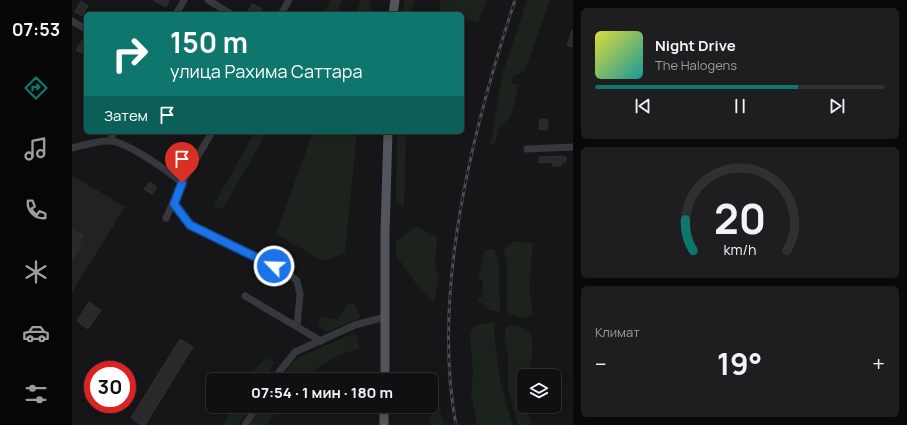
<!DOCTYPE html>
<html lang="ru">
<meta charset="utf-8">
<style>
:root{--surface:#101012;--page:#1e1e20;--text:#f1f3f6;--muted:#9c9d9f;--line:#303032;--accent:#0f766e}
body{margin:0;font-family:Manrope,sans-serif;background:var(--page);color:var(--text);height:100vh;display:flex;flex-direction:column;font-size:15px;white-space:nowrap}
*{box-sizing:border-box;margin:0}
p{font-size:13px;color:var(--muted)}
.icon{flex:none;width:22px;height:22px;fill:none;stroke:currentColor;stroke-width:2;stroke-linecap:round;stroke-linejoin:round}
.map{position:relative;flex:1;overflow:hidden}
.side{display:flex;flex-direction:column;gap:8px;padding:8px;background:#09090a;width:334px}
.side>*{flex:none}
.hud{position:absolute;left:12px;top:12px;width:380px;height:122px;border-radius:6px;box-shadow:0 2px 10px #0003,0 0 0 1px var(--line);background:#0f766e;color:#fff;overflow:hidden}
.tools{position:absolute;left:445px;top:369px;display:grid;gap:8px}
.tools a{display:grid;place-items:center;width:44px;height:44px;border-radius:6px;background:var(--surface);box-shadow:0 2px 10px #0003,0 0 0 1px var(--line);font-size:20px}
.speed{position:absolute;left:12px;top:361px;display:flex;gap:8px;font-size:20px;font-weight:700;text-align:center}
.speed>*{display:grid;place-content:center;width:52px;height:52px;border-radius:50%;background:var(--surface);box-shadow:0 2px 10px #0003,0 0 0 1px var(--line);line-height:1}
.speed .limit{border:6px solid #d22;background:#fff;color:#111}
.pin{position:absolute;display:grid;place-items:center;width:34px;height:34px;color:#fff;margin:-41px -17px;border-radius:50% 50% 50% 0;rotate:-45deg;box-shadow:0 0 4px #0007}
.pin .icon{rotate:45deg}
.me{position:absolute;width:44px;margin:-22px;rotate:294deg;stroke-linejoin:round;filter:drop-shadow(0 0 3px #0008)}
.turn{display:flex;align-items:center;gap:14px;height:84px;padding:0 20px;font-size:18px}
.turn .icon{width:52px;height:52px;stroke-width:2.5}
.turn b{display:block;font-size:28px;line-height:34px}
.then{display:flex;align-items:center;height:38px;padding:0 20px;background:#0003;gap:8px;font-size:15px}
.big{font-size:30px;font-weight:700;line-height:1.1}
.side .card{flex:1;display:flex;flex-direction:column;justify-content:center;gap:6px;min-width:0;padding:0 14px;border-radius:6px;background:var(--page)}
.side .dial{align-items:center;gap:0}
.dial svg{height:104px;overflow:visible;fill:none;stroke:var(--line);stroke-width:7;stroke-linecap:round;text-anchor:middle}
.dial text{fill:var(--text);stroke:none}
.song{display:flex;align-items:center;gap:12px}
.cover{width:48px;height:48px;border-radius:6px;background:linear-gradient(135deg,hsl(60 70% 55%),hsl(180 70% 35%))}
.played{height:4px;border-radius:2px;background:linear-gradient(90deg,var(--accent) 70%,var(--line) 70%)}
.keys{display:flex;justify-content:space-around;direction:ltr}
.heat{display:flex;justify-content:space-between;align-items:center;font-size:22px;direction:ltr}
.trip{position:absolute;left:134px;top:373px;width:232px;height:40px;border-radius:6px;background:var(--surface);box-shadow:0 2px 10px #0003,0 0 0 1px var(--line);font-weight:700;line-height:40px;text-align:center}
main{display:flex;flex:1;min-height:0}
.tabs{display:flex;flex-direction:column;width:72px;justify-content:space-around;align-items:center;background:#060607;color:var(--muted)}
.tabs .icon{width:28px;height:28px}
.tabs .active{color:var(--accent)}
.tabs b{font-size:18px;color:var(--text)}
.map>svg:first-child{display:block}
.built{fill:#222225}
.green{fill:#1c231d}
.building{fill:#29292c;stroke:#303034}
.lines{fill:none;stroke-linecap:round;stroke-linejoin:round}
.minor{stroke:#37383d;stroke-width:7}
.major{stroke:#53555c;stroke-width:9}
.rail-casing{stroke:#4a4c52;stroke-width:3}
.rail{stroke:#111113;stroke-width:1.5;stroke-dasharray:4.5;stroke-linecap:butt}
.route-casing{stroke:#114b97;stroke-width:10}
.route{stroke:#1a73e8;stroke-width:7}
</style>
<main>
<nav class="tabs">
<b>07:53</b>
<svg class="icon active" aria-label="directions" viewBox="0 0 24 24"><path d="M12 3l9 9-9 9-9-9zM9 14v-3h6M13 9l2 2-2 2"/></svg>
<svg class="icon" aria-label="music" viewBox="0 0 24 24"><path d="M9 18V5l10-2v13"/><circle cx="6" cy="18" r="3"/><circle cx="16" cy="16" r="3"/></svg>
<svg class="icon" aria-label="phone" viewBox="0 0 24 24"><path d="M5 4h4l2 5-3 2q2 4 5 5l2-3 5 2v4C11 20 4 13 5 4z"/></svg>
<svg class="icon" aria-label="climate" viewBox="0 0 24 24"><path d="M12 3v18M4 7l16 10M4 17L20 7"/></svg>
<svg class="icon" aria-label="car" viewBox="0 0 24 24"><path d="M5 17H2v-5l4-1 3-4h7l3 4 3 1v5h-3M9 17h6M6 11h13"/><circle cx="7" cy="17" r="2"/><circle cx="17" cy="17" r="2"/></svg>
<svg class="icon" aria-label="filters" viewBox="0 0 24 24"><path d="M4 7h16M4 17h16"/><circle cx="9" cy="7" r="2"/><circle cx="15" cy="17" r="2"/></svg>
</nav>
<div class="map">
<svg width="501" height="425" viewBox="0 0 501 425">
<rect width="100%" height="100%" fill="#161618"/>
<path class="built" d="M0,175L53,207L0,292Z"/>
<g class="green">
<path d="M259,0H271L263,14H251Z"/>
<path d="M289,0H299L297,14H284Z"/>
<path d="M333,0H343L338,14H330Z"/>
<path d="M369,0H415L406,23L390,17V14H380L367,9Z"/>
<path d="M455,0H478L453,71L441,76L439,83L447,85L439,116L427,128L423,143L418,146L430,76Z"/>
<path d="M183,132H195L150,210L142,205Z"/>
<path d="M241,132H285L273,253L251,261L204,234Z"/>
<path d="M325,132H334L332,208L324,202Z"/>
<path d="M346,227L365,237L363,267L367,278L362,302L343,282L324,255V242L341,228Z"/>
<path d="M442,241L461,243L457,290L461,313L453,319L435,312V263L432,249Z"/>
<path d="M422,249L427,261L428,311H419L405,299L410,296L411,281L406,277L413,250Z"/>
<path d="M276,304H283L288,318L254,332L246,323L249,316L265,320Z"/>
<path d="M422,322C423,357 429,392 441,425H405L399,394L401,372L398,334L401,327L408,324Z"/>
<path d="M441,325C470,328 459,357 456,376H452V406H454L459,425H446L436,389V355L432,339L434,328Z"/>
<path d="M280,334L285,335L287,348L265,356L227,380H207L225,358Z"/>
<path d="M195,358L202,362L192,380H174L176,376Z"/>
<path d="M365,399L372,425H357L361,405Z"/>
<path d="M162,406H179L166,425H151Z"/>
<path d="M189,406H207L195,425H178Z"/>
</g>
<g class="building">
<path d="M81,0H95L97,1L94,7Z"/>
<path d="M9,1L16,6L10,16L3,12Z"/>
<path d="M180,4L190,9L187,14H175Z"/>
<path d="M500,30H501V47L495,46Z"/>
<path d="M11,39L14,41V48L11,54L4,50Z"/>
<path d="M468,119L476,120L475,130L467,129Z"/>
<path d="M101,152L109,157L106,162L98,158Z"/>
<path d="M491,156L494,157V162H491L489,166H481V162L467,163V157Z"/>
<path d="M78,182L85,187L80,194L72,189Z"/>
<path d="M0,230L11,236L6,243L9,246L0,260Z"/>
<path d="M17,302L29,310L16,329L5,321Z"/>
<path d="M108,339L121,347L73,425H69L59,418Z"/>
</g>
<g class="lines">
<g class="minor">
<path d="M136,0L159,14"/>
<path d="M104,14L112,0"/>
<path d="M209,14L217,0"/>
<path d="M0,21L14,29"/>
<path d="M39,140L41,132"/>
<path d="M0,148C12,145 27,140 39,141C55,142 98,172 110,183"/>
<path d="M455,149L501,147"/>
<path d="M102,203L118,225L215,272L225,281L228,294L225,326"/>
<path d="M94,218L110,183L140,132"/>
<path d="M173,296L249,341"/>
<path d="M201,380L223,352L283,325L313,317"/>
<path d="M173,425L185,406"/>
</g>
<g class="major">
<path d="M321,14L323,0"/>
<path d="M313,380V232L316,132"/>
<path d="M312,425V406"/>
</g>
<defs>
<path id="rail" d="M384,425C359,291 401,128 443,0"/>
</defs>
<use href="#rail" class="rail-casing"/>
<use href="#rail" class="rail"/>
</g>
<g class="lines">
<defs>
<path id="route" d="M110,183L102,204L118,225L202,266"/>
</defs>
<use href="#route" class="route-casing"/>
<use href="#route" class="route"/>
</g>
</svg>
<div class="tools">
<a><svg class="icon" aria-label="layers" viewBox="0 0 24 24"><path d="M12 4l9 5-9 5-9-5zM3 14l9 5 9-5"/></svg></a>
</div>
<div class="speed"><div class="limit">30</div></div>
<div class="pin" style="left:110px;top:183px;background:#d93025"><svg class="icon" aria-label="arrive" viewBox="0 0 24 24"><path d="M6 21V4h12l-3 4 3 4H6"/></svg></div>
<svg class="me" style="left:202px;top:266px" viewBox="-20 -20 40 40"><circle r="17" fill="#1a73e8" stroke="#fff" stroke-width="3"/><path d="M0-11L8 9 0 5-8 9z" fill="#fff"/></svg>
<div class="trip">07:54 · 1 мин · 180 m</div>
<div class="hud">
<div class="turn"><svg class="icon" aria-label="right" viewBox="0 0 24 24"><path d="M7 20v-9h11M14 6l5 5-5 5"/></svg><div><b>150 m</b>улица Рахима Саттара</div></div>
<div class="then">Затем<svg class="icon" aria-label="arrive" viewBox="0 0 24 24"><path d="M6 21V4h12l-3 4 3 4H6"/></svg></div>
</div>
</div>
<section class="side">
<div class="card">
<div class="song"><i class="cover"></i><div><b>Night Drive</b><p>The Halogens</p></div></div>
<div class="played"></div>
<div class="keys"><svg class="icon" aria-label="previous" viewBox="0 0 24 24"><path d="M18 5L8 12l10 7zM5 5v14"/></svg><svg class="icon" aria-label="pause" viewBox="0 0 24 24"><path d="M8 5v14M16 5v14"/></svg><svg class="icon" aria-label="next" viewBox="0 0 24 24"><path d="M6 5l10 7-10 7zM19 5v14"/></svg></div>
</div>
<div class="card dial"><svg viewBox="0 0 100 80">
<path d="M14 69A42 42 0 1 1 86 69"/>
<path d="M14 69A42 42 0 0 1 8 45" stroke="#0f766e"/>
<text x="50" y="56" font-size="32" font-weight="700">20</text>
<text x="50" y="72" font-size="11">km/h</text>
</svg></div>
<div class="card"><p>Климат</p>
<div class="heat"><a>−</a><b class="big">19°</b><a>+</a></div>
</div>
</section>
</main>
